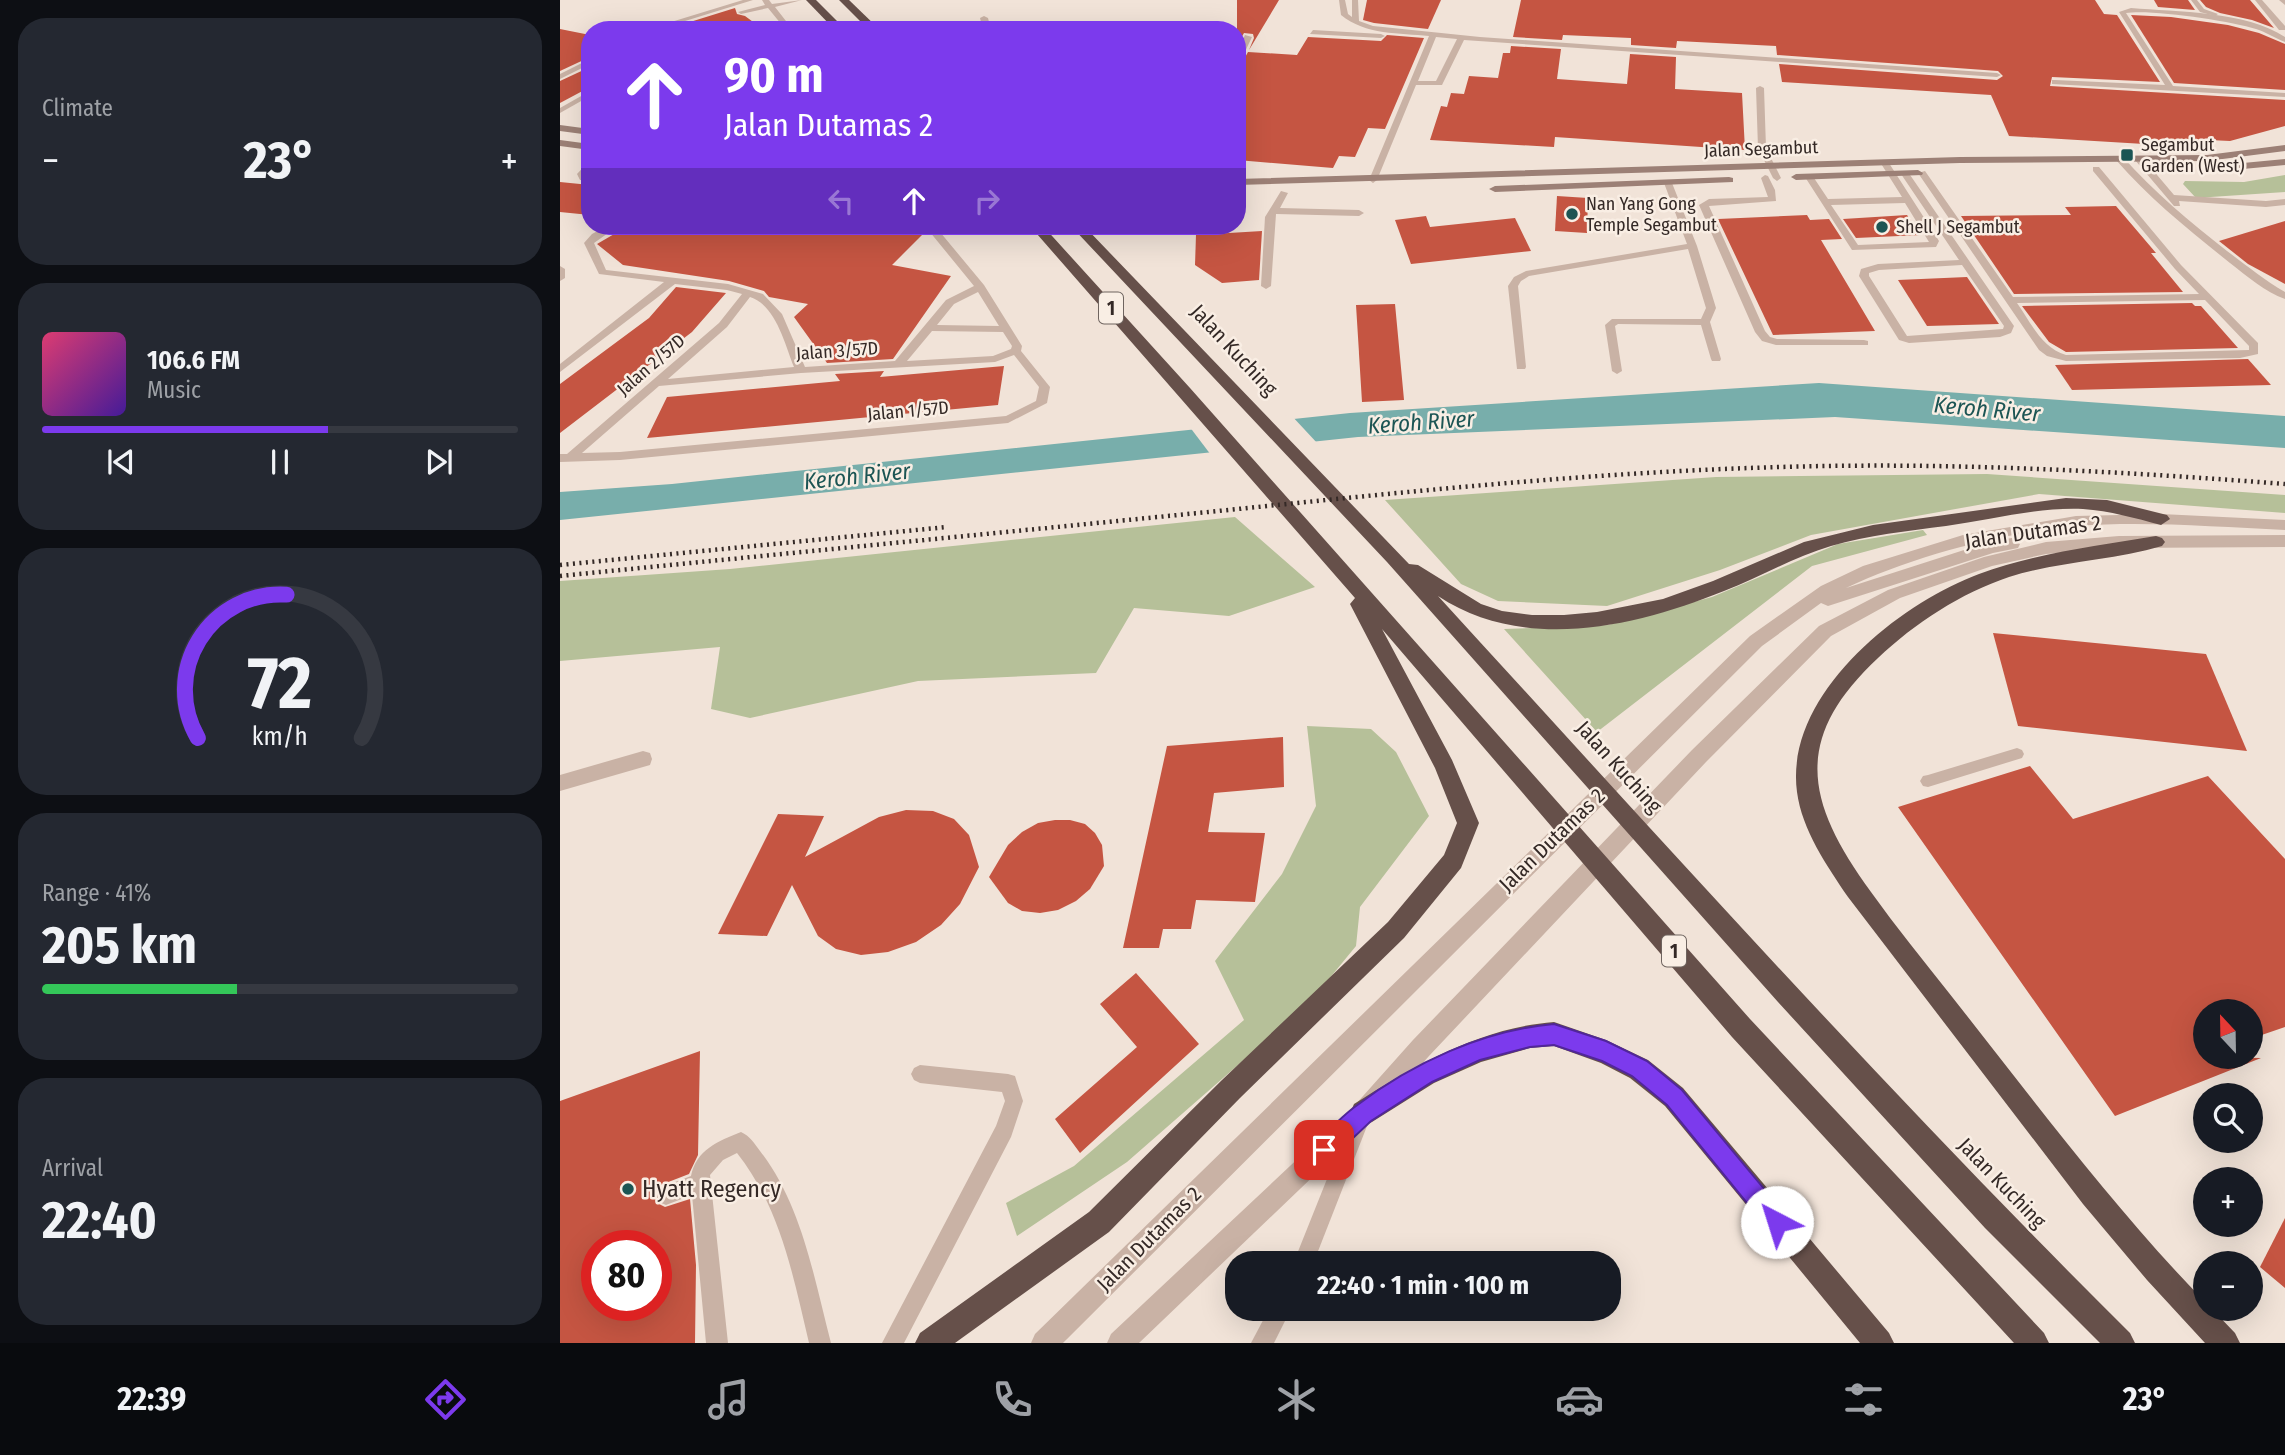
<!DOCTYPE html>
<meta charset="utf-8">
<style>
:root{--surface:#171b24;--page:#242831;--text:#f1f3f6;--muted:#9ea1a6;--line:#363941;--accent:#7c3aed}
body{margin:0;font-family:"Fira Sans Condensed",sans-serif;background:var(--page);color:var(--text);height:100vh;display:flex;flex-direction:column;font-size:26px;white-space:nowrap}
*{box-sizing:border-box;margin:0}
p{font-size:23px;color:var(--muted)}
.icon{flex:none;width:38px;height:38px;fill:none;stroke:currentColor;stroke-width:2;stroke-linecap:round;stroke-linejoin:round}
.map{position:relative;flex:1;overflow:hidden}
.details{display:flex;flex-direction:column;gap:18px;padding:18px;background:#0d0f14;width:560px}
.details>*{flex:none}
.guide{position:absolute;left:21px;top:21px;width:665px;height:214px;border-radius:28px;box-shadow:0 7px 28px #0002;background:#7c3aed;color:#fff;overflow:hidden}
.needle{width:46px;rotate:338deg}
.tools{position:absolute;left:1633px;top:999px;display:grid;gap:14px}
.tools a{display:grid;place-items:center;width:70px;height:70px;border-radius:50%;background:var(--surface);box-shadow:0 7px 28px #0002;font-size:35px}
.speed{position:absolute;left:21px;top:1230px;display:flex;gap:14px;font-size:35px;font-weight:700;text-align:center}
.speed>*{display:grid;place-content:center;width:91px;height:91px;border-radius:50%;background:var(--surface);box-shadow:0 7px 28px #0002;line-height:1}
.speed .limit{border:10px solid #d22;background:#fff;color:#111}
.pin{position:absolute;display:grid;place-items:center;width:60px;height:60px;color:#fff;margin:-30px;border-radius:14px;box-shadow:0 4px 10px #0006}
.me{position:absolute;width:77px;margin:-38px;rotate:320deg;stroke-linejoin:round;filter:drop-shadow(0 0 5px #0008)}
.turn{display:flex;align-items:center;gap:24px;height:147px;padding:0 28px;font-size:32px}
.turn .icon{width:91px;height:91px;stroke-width:2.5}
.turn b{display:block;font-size:49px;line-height:60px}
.lanes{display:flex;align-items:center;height:66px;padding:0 28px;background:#0003;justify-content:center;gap:35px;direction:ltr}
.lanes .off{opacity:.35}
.big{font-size:52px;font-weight:700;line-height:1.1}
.details .widget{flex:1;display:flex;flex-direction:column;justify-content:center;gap:10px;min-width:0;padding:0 24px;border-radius:28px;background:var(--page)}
.details .dial{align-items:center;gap:0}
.dial svg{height:182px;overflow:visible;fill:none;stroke:var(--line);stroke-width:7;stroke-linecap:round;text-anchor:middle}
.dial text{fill:var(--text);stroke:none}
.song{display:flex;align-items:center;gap:21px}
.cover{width:84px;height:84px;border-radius:10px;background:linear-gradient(135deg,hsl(340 70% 55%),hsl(260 70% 35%))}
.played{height:7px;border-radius:4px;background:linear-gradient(90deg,var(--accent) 60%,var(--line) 60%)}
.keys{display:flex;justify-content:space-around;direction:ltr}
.heat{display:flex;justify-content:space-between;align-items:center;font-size:38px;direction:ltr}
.charge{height:10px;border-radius:5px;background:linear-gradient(90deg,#34c759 41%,var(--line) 0)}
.trip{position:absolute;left:665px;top:1251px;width:396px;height:70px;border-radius:28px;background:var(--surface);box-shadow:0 7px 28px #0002;font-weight:700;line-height:70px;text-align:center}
.tab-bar{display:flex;height:112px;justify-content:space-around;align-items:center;background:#090b0e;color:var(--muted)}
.tab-bar .icon{width:49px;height:49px}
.tab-bar .active{color:var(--accent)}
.tab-bar b{font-size:32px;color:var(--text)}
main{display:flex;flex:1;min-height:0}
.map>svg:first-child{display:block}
.green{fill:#b6c099}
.water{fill:#78aeab}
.pier{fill:#f1e3d8}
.building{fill:#c55542;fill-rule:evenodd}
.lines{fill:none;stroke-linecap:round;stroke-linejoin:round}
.service{fill:#c9b2a5;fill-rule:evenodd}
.minor{fill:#c9b2a5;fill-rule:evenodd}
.tertiary{fill:#c9b2a5;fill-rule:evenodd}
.secondary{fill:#9c8076;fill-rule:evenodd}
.trunk{fill:#66504a;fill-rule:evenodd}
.rail{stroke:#342926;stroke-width:4.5;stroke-dasharray:2 4.5;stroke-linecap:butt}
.route{fill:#7c3aed;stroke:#51269a;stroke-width:2}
.poi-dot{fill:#1c5554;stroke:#f9eee4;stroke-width:2.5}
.labels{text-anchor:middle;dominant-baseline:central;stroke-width:5;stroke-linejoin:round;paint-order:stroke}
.far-poi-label{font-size:18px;fill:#342926;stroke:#f9eee4;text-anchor:start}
.far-street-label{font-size:18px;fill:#342926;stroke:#f9eee4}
.shield{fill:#f9eee4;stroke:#6f645f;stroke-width:2}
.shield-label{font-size:19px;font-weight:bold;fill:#342926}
.street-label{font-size:21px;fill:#342926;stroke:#f9eee4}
.water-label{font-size:23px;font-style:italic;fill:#1c5554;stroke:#f9eee4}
.near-poi-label{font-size:24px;fill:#342926;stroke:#f9eee4;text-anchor:start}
</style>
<main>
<section class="details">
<div class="widget"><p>Climate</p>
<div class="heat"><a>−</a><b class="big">23°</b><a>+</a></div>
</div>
<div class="widget">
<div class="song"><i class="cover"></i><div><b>106.6 FM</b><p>Music</p></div></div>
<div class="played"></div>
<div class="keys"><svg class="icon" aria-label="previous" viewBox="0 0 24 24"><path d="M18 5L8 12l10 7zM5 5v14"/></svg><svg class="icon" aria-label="pause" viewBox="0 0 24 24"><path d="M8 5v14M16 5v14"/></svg><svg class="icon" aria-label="next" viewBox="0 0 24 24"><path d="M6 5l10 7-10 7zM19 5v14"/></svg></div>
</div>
<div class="widget dial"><svg viewBox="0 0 100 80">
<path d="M14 69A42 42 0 1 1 86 69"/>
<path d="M14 69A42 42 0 0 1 53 6" stroke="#7c3aed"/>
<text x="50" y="56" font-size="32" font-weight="700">72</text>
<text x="50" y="72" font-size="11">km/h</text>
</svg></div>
<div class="widget"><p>Range · 41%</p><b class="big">205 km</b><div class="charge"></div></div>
<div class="widget"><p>Arrival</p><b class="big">22:40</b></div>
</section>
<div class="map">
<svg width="1725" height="1343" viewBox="0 0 1725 1343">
<rect width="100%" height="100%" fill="#f1e3d8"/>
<g class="green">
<path d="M1725,175V192L1636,198L1623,184L1625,181L1684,182Z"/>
<path d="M1427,474L1725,495V513L1479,494L1251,535L1160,570L1047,606L938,601L901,584L825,500L1156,477Z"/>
<path d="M675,517L755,587L669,616L574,608L536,673L358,681L190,718L151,709L160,647L0,661V581L170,569Z"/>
<path d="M1363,530L1367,535L1252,566L1037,732L944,629L1048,625L1152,597L1278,544Z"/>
<path d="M747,726L811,729L836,752L869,816L800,907L796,946L750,1002L567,1162L457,1236L446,1203L514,1166L684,1020L655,961L722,874L756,806Z"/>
</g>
<path class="water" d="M1259,383L1725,416V448L1275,417L798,437L0,520V492L112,484L790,413Z"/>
<path class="pier" d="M731,415L758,444L651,455L629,426Z"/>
<g class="building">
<path d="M677,0H719L689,50L694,38L693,34L684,33L677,45Z"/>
<path d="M807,0H881L868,29L814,23L803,20Z"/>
<path d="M961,0H1535L1544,14L1557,15L1600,82L1492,77L1490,86L1725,100V126L1670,141L1628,139L1634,147L1449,136L1431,95L1222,82L1219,64L1437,80L1443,76L1438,71L1217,55L1216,46L1117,41L1116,48L1071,45V38L1003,35L1002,40L953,37Z"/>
<path d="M1594,0H1628L1635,10L1598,7Z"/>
<path d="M1640,0H1690L1714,28L1692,20L1660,13L1646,7Z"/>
<path d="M175,8L177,14L185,16L204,30H114V27Z"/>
<path d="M1571,15L1611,17L1668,25L1699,33L1725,44V90L1614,83Z"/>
<path d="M0,29L30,35V57L0,71Z"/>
<path d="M827,35L864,38L825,129L808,128L795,157L779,156L773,168L677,160V64L683,61L688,52L737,55L748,37L821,41Z"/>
<path d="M951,46L1001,49L997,79L1067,84L1070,54L1116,57L1115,89L1182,93L1185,150L995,137L994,147L870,140L881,106L887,107L891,93L904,94L909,76L938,78L943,53H950Z"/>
<path d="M30,67V87L0,103V81Z"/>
<path d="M0,182L30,185V215L0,212Z"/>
<path d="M997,196L1028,198L1027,233L995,231Z"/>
<path d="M1556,206L1596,253H1591L1623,292L1454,294L1401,216L1511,215L1505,207Z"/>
<path d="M1247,215L1250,220L1269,219L1282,239L1261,240L1315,331L1213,335L1158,219Z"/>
<path d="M1347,215L1361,235L1296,238L1283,219Z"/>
<path d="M866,216L870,227L955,218L971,251L851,264L835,220Z"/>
<path d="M1725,221V284L1688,264L1659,241Z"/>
<path d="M68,226H329L365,232L332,265L391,276L333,359L267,363L234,317L248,304L209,297L204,291L169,281L63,265L37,244Z"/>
<path d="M702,231L699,280L662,283L635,265L636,235Z"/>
<path d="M1407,277L1439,324L1367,326L1338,280Z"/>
<path d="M116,287L166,293L132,332L0,433V384L89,318Z"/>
<path d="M1632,303L1635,306H1641L1678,348L1506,352L1489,342L1462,306Z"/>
<path d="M835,304L844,400L802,402L796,305Z"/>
<path d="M1688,359L1711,385L1512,390L1495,365Z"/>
<path d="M444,366L438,405L87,438L107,397L280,381L275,374L324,371L320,377Z"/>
<path d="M1433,633L1646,654L1687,751L1458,726Z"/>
<path d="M723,737L724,787L654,793L648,832L705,833L695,902L636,900L631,929H603L599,948H563L607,746Z"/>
<path d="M1470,766L1513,819L1648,776L1725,859V1027L1690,1039V1012H1645V1057L1701,1058L1555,1116L1338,807Z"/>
<path d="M346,810L373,811L394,819L409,835L419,867L400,904L381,925L356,942L328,952L301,955L276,949L258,936L232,885L207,936L158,934L218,814L264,816L245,857L319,817Z"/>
<path d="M495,820H510L525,824L535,833L542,845L544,866L530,889L516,901L498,910L480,913L462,911L448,903L429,877L448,845L462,832L478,823Z"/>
<path d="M576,973L639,1044L520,1153L495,1119L577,1047L540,1004Z"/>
<path d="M140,1051L138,1155L129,1174L98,1186L94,1194L97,1203L105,1207L130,1199L136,1265L135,1343H0V1101ZM37,1246H96V1306H37Z"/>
<path d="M1725,1218V1288L1700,1267Z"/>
</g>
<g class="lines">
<g class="service">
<path d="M183,0H193L96,30H85Z"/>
<path d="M202,0H209L212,4L242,0L215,7L233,30H226L208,8L181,14L178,12L205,5Z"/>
<path d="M779,0H785L788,14L792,17V0H798L799,21L813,26L920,37L1437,73L1441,75L1437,77L904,40L882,85H856L817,180L813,183L809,180L869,36C840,33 805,35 781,15ZM876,37L897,39L876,81H858Z"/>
<path d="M1631,0H1637L1644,9L1658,14L1655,16L1640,12Z"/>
<path d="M1695,0H1702L1725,26V30H1719Z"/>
<path d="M1571,8C1617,12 1686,11 1725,37V42C1715,38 1706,32 1696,29C1671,21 1591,9 1566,13L1613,86L1725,93V97L1492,84V80H1495L1605,85L1559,12Z"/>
<path d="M424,16L428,18L431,30H423L420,18Z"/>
<path d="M275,22L278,26L266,30H256Z"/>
<path d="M753,30L821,34L825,36L821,38L750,34Z"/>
<path d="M685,35L692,37L681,60L677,62V52Z"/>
<path d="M30,59V64L0,79V74Z"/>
<path d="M1200,86L1204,88L1206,148L1221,178L1217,181L1213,178L1198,148L1196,88Z"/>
<path d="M30,91V96L0,113V108Z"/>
<path d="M1556,156H1562C1594,192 1630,222 1667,251C1686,265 1704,280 1725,292V299C1705,292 1687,276 1670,263C1630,231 1590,199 1556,160Z"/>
<path d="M1575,156H1581L1614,195L1706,201L1725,199V205L1706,207L1619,201L1620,206H1614L1575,160Z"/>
<path d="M30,160V169L25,174L30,175V181L20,180L17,174Z"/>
<path d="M1321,160H1327L1379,241L1376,247L1292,250L1245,177L1252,175L1268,199L1342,197L1320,162ZM1345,203L1369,242L1298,245L1271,205Z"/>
<path d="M1533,167H1539L1621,265L1698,343V354L1680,358L1506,361L1487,356L1479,350L1358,173L1365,171L1453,297L1639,294L1615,269L1533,171ZM1645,300L1689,346V350L1506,355C1482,348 1471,323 1457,303Z"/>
<path d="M1345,171L1348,172L1454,326L1451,333L1440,337L1349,343L1339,340L1299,276L1301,269L1318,264L1399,260L1341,174ZM1402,265L1444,326L1443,329L1347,336L1309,276V273L1319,270Z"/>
<path d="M1205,175L1208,176L1215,190L1216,201L1149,206L1205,331L1210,337L1217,339L1304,340L1308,341V345H1216L1202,341L1195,332L1139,205L1149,199L1208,197L1201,178Z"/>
<path d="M1108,180L1112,183L1137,246L1156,308L1150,322L1161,359L1160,361H1152L1151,359L1141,325L1058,324L1055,326L1062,371L1057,374L1052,371L1045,325L1052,319H1141L1146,308L1128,249L969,276L961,281L958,286L966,367L965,369H957L948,286L954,277L966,271L1127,244L1104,183Z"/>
<path d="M721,191L728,193L720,208L799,210L804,213L799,216L716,214L711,286L706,289L701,286L705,217Z"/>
<path d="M47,226H58L34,243L46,270L168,284L203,294L222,314L245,367L335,361L386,300L414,286L365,226H375L424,285L462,346L461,351L490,387L487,403L448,423L60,460L0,462V454H7L159,323L182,294L167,290L115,284L0,372V364L104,282L39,274L24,243L32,234ZM418,292L439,326L377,325L394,304ZM190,297C216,305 225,345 234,367L108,379L167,327ZM372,331L443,332L452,346L451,349L433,356L347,361ZM454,355L479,387L476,401L446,416L60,452L22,453L99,386L241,373L435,362Z"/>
<path d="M0,266L5,269V278L0,281Z"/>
<path d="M1457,748L1462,750L1464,754L1462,758L1368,787L1363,786L1360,781L1363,776L1368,775Z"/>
<path d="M360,1065L448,1074L455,1076L463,1101L451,1137L344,1343H322L436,1126L445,1101L442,1092L360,1083L354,1080L351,1074L354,1068Z"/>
<path d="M800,1112L807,1114L809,1121L753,1264H733L793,1114Z"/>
<path d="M181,1132C190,1136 194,1143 200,1151C242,1205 254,1278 271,1343H249C233,1276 221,1209 177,1153L163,1160L150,1175L168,1343H146L132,1195L106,1205L99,1202L96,1195L99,1188L131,1176C136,1150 158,1141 181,1132Z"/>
<path d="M709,1309H731L714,1343H691Z"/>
</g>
<g class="minor">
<path d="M1719,0H1725V5Z"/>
<path d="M83,751L90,753L92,759L90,765L0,791V775Z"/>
</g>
<g class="tertiary">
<path d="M1601,514L1725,520V530C1656,527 1586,521 1517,526C1442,533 1353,556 1286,588L1432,541L1452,538L1460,544L1458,548L1433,553L1268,606L1261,603L1202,646L503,1343H471L475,1334L1190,636L1261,586L1303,566L1403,535L1516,516Z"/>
<path d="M1725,535V547L1559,548L1486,554L1432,566L1340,598L1271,636L1146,762L869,1056L811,1121L579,1343H547L551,1334L795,1105L853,1040L1132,750L1259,626L1328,590L1424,557L1486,542L1559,536Z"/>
</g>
<g class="secondary">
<path d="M0,125L30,129V135L0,131Z"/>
<path d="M0,140L30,144V150L0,146Z"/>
<path d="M1725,145V151L1647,161L1400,163L677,185V179L1400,157L1647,155Z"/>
<path d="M1725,159V165L1662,171L1657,168L1662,165Z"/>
<path d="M1358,170L1363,173L1362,175L1236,180L1231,177L1236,174Z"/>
<path d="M1169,177L1173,178V182L935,192L929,189L935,186Z"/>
</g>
<g class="trunk">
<path d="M246,0H256L286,30H275Z"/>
<path d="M279,0H289L320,30H309Z"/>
<path d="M470,226H483L630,388L1190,1019L1484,1333L1489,1343H1454L1172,1037L822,629L892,760L919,823L901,868L844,938L680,1098L549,1232L395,1343H355L360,1333L529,1212L662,1080L828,922L884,855L897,823L875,768L790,604L795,598Z"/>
<path d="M511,226H524L849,564L858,565L921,604L942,611L972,615H1004L1037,612L1103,599L1153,581L1244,542L1313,525L1506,498L1547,500L1607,515L1610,519L1601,525C1575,518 1550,511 1523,509C1477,507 1431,520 1386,526C1348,531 1308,535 1271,546C1234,557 1200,577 1164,591C1075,627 964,653 878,596C1106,845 1331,1096 1570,1333L1575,1343H1540L1425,1228L1218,1002L827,562Z"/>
<path d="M1596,536L1602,538L1605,542L1602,546C1552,561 1499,561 1449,577C1401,593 1355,623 1318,658C1230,740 1247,804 1311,892C1336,927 1363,960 1389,993C1472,1098 1552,1206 1645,1302V1309H1652L1675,1333L1680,1343H1645L1587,1280L1523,1204L1288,897C1267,866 1242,830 1237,792C1224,695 1338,604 1419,574C1476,553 1537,546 1596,536Z"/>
<path d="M994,1022L1046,1040L1088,1060L1123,1088L1329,1333L1334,1343H1300L1105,1106L1070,1078L1041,1063L994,1046L970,1048L921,1062L874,1083L812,1122L803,1126L794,1122L790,1113L794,1104C856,1065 919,1028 994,1022Z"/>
</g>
<g class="rail">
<path d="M0,565L387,527"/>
<path d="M0,576C219,554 438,533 658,511C845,492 1033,472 1221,467C1389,462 1557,471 1725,484"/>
</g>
</g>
<path class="route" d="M994,1024L1046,1041L1087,1061L1122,1090L1225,1214L1229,1222L1225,1230L1217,1234L1209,1230L1107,1105L1072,1076L1042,1061L994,1045L970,1047L920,1060L872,1082L811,1121L772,1158L764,1161L756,1158L753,1150L756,1143C769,1130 782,1116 796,1106C852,1063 924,1030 994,1024Z"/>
<g class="poi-dot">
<rect x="1560" y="148" width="14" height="14" rx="3.5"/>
<circle cx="1012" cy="214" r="7"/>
<circle cx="1322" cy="227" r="7"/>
<circle cx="68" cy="1189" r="7"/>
</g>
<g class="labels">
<g class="far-poi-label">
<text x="1581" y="145">Segambut<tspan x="1581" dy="21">Garden (West)</tspan></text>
<text x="1026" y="204">Nan Yang Gong<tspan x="1026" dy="21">Temple Segambut</tspan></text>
<text x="1336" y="227">Shell J Segambut</text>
</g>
<g class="far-street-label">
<text transform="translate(1201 149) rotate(-2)">Jalan Segambut</text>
<text transform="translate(277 351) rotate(-4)">Jalan 3/57D</text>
<text transform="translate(91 365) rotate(-41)">Jalan 2/57D</text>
<text transform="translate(348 411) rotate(-5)">Jalan 1/57D</text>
</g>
<g class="shield">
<rect x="539" y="292.5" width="24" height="31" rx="5"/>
<rect x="1102" y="935.5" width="24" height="31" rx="5"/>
</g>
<g class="shield-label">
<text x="551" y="308">1</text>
<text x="1114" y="951">1</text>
</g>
<g class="street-label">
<text transform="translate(674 350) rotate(47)">Jalan Kuching</text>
<text transform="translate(1473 532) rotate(-8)">Jalan Dutamas 2</text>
<text transform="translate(1059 767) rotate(48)">Jalan Kuching</text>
<text transform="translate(992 840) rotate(-44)">Jalan Dutamas 2</text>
<text transform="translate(1442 1183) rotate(46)">Jalan Kuching</text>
<text transform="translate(589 1239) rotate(-45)">Jalan Dutamas 2</text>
</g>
<g class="water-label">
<text transform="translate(1427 409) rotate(5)">Keroh River</text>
<text transform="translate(861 422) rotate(-4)">Keroh River</text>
<text transform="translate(297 476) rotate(-6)">Keroh River</text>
</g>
<g class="near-poi-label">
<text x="82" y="1189">Hyatt Regency</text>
</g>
</g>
</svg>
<div class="tools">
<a><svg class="needle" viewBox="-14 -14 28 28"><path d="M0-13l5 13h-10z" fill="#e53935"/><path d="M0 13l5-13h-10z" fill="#9ea1a6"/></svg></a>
<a><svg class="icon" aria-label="search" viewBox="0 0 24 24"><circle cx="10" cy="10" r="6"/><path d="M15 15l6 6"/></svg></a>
<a>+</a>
<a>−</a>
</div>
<div class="speed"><div class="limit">80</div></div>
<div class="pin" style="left:764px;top:1150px;background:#d93025"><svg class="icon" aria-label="arrive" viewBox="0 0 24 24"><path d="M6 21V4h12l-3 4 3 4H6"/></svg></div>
<svg class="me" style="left:1217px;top:1222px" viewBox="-20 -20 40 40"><circle r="19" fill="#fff"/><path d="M0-13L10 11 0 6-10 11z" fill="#7c3aed"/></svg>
<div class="trip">22:40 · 1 min · 100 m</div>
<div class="guide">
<div class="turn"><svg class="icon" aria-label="ahead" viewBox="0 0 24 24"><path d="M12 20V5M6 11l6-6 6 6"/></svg><div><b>90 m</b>Jalan Dutamas 2</div></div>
<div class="lanes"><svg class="icon off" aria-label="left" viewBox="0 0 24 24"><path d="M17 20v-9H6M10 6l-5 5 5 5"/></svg><svg class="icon" aria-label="ahead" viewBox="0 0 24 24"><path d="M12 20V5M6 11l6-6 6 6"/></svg><svg class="icon off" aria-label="right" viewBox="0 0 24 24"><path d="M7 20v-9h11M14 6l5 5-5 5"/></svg></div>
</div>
</div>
</main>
<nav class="tab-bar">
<b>22:39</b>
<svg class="icon active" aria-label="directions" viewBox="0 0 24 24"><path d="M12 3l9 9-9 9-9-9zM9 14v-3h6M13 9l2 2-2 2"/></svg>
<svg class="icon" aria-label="music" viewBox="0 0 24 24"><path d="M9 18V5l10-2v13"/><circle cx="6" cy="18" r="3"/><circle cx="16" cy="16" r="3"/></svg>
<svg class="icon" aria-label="phone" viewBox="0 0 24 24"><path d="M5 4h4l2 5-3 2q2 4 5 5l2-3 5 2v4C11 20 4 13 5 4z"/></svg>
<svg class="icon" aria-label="climate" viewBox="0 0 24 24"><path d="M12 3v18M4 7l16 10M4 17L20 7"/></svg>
<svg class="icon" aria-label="car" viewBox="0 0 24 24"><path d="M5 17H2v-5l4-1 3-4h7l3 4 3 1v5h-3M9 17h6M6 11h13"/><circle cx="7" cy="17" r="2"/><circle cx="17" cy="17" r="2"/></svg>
<svg class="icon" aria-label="filters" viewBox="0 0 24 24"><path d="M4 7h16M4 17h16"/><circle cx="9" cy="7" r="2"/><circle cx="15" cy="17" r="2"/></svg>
<b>23°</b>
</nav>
